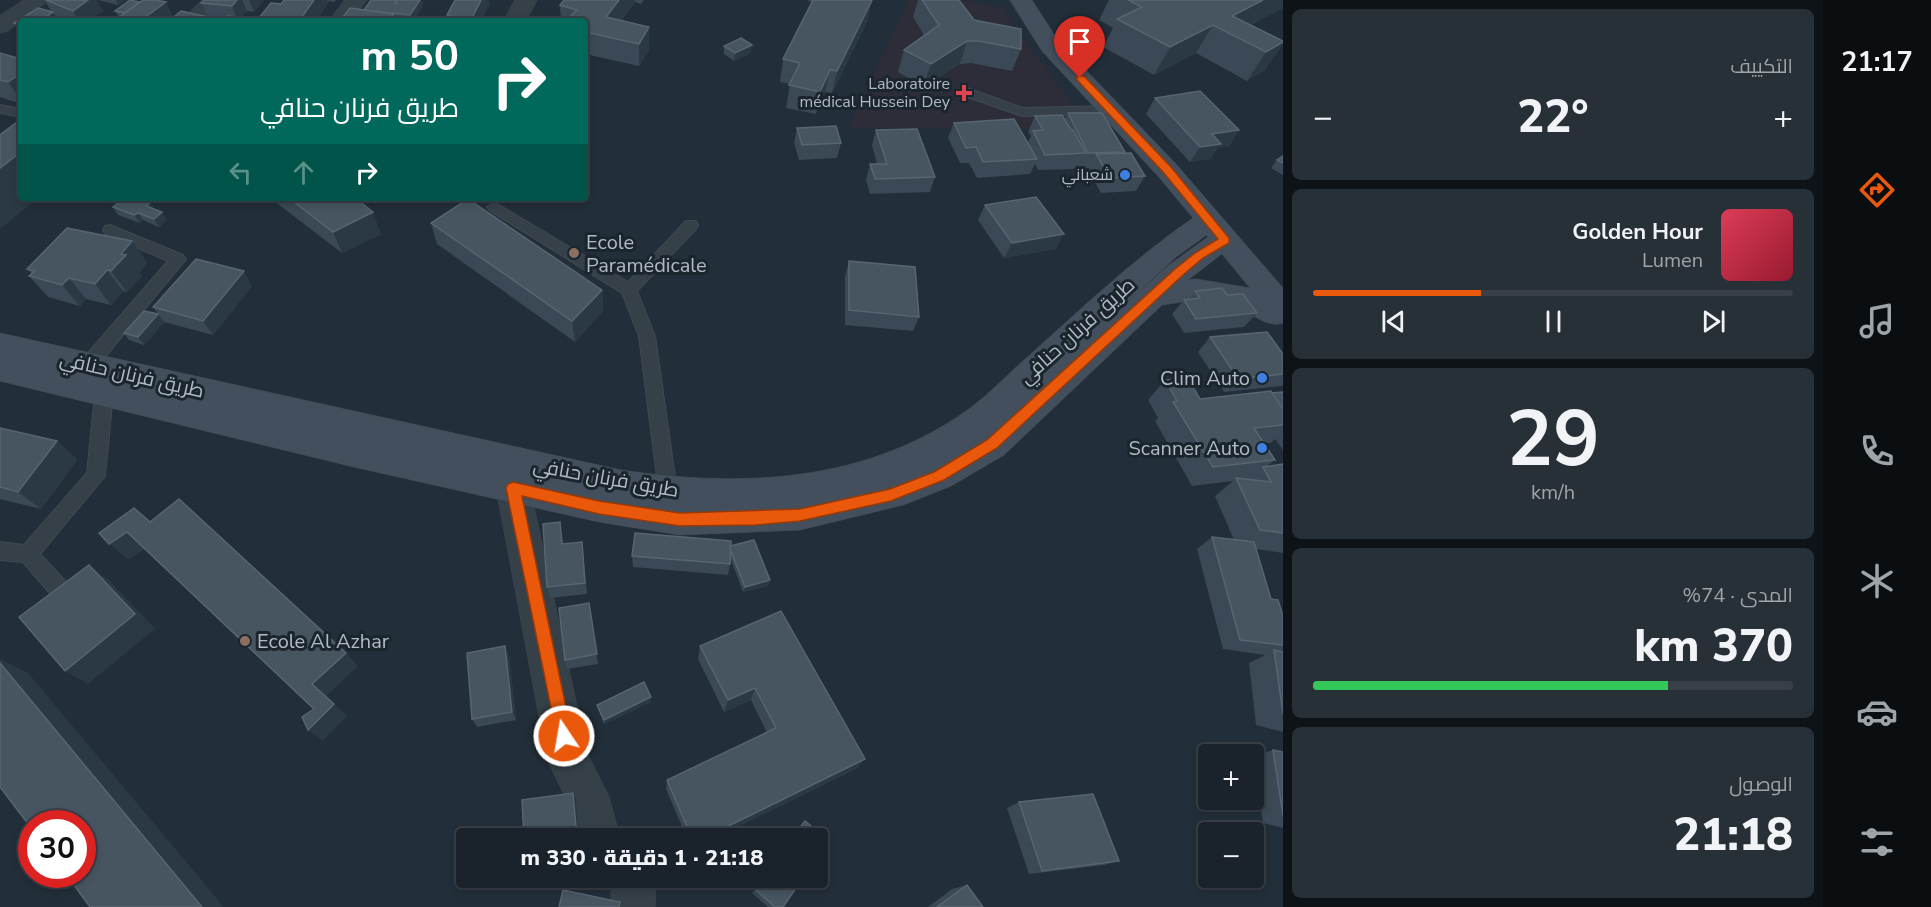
<!DOCTYPE html>
<html lang="ar">
<meta charset="utf-8">
<style>
:root{--surface:#1a222b;--page:#272f37;--text:#f1f3f6;--muted:#9fa4a9;--line:#383f47;--accent:#ea580c}
body{margin:0;font-family:"Nunito Sans",Cairo,sans-serif;background:var(--page);color:var(--text);direction:rtl;height:100vh;display:flex;flex-direction:column;font-size:22px;white-space:nowrap}
*{box-sizing:border-box;margin:0}
p{font-size:20px;color:var(--muted)}
.icon{flex:none;width:33px;height:33px;fill:none;stroke:currentColor;stroke-width:2;stroke-linecap:round;stroke-linejoin:round}
.map{position:relative;flex:1;overflow:hidden;direction:ltr}
.drawer{display:flex;flex-direction:column;gap:9px;padding:9px;background:#0e1318;width:540px}
.drawer>*{flex:none}
.guide{position:absolute;left:18px;top:18px;width:570px;height:183px;border-radius:6px;box-shadow:0 3px 9px #0003,0 0 0 2px var(--line);direction:rtl;background:#00695c;color:#fff;overflow:hidden}
.fabs{position:absolute;left:1198px;top:744px;display:grid;gap:12px}
.fabs a{display:grid;place-items:center;width:66px;height:66px;border-radius:6px;background:var(--surface);box-shadow:0 3px 9px #0003,0 0 0 2px var(--line);font-size:30px}
.speed{position:absolute;left:18px;top:810px;display:flex;gap:12px;font-size:30px;font-weight:700;text-align:center}
.speed>*{display:grid;place-content:center;width:78px;height:78px;border-radius:50%;background:var(--surface);box-shadow:0 3px 9px #0003,0 0 0 2px var(--line);line-height:1}
.speed .limit{border:9px solid #d22;background:#fff;color:#111}
.pin{position:absolute;display:grid;place-items:center;width:51px;height:51px;color:#fff;margin:-62px -26px;border-radius:50% 50% 50% 0;rotate:-45deg;box-shadow:0 0 6px #0007}
.pin .icon{rotate:45deg}
.me{position:absolute;width:66px;margin:-33px;rotate:348deg;stroke-linejoin:round;filter:drop-shadow(0 0 4px #0008)}
.turn{display:flex;align-items:center;gap:21px;height:126px;padding:0 30px;font-size:27px}
.turn .icon{width:78px;height:78px;stroke-width:2.5}
.turn b{display:block;font-size:42px;line-height:51px}
.lanes{display:flex;align-items:center;height:57px;padding:0 30px;background:#0003;justify-content:center;gap:30px;direction:ltr}
.lanes .off{opacity:.35}
.big{font-size:45px;font-weight:800;line-height:1.1}
.drawer .widget{flex:1;display:flex;flex-direction:column;justify-content:center;gap:9px;min-width:0;padding:0 21px;border-radius:9px;background:var(--page)}
.drawer .dial{align-items:center;gap:0}
.dial b{font-size:78px;line-height:1}
.song{display:flex;align-items:center;gap:18px}
.cover{width:72px;height:72px;border-radius:9px;background:linear-gradient(135deg,hsl(350 70% 55%),hsl(350 70% 35%))}
.played{height:6px;border-radius:3px;background:linear-gradient(90deg,var(--accent) 35%,var(--line) 35%)}
.keys{display:flex;justify-content:space-around;direction:ltr}
.heat{display:flex;justify-content:space-between;align-items:center;font-size:33px;direction:ltr}
.charge{height:9px;border-radius:4px;background:linear-gradient(90deg,#34c759 74%,var(--line) 0)}
.trip{position:absolute;left:456px;top:828px;width:372px;height:60px;border-radius:6px;background:var(--surface);box-shadow:0 3px 9px #0003,0 0 0 2px var(--line);font-weight:800;line-height:60px;text-align:center;direction:rtl}
main{display:flex;flex:1;min-height:0}
.dock{display:flex;flex-direction:column;width:108px;justify-content:space-around;align-items:center;background:#0a0e11;color:var(--muted)}
.dock .icon{width:42px;height:42px}
.dock .on{color:var(--accent)}
.dock b{font-size:27px;color:var(--text)}
.map>svg:first-child{display:block}
.medical{fill:#2d2d3a}
.lines{fill:none;stroke-linecap:round;stroke-linejoin:round}
.lane-casing{stroke:#3f4952;stroke-width:2}
.street-casing{stroke:#3f4952;stroke-width:1}
.secondary-casing{stroke:#3f4952;stroke-width:1}
.lane{fill:#354049;fill-rule:evenodd}
.street{fill:#354049;fill-rule:evenodd}
.secondary{fill:#434f5c;fill-rule:evenodd}
.wall{fill:#3a4955}
.shaded-wall{fill:#2b3945}
.building{fill:#475561;stroke:#576571;stroke-width:1.5}
.route{fill:#ea580c;stroke:#983908;stroke-width:1.5}
.health-dot{fill:#e0444e;stroke:#1b252e;stroke-width:2}
.shop-dot{fill:#3f7fe0;stroke:#1b252e;stroke-width:2}
.education-dot{fill:#8d6e63;stroke:#1b252e;stroke-width:2}
.labels{text-anchor:middle;dominant-baseline:central;stroke-width:6;stroke-linejoin:round;paint-order:stroke}
.far-poi-label{font-size:16px;fill:#b0bbc5;stroke:#1b252e;text-anchor:end}
.poi-label{font-size:20px;fill:#b0bbc5;stroke:#1b252e;text-anchor:start}
.street-label{font-size:20px;fill:#b0bbc5;stroke:#1b252e}
</style>
<main>
<nav class="dock">
<b>21:17</b>
<svg class="icon on" aria-label="directions" viewBox="0 0 24 24"><path d="M12 3l9 9-9 9-9-9zM9 14v-3h6M13 9l2 2-2 2"/></svg>
<svg class="icon" aria-label="music" viewBox="0 0 24 24"><path d="M9 18V5l10-2v13"/><circle cx="6" cy="18" r="3"/><circle cx="16" cy="16" r="3"/></svg>
<svg class="icon" aria-label="phone" viewBox="0 0 24 24"><path d="M5 4h4l2 5-3 2q2 4 5 5l2-3 5 2v4C11 20 4 13 5 4z"/></svg>
<svg class="icon" aria-label="climate" viewBox="0 0 24 24"><path d="M12 3v18M4 7l16 10M4 17L20 7"/></svg>
<svg class="icon" aria-label="car" viewBox="0 0 24 24"><path d="M5 17H2v-5l4-1 3-4h7l3 4 3 1v5h-3M9 17h6M6 11h13"/><circle cx="7" cy="17" r="2"/><circle cx="17" cy="17" r="2"/></svg>
<svg class="icon" aria-label="filters" viewBox="0 0 24 24"><path d="M4 7h16M4 17h16"/><circle cx="9" cy="7" r="2"/><circle cx="15" cy="17" r="2"/></svg>
</nav>
<section class="drawer">
<div class="widget"><p>التكييف</p>
<div class="heat"><a>−</a><b class="big">22°</b><a>+</a></div>
</div>
<div class="widget">
<div class="song"><i class="cover"></i><div><b>Golden Hour</b><p>Lumen</p></div></div>
<div class="played"></div>
<div class="keys"><svg class="icon" aria-label="previous" viewBox="0 0 24 24"><path d="M18 5L8 12l10 7zM5 5v14"/></svg><svg class="icon" aria-label="pause" viewBox="0 0 24 24"><path d="M8 5v14M16 5v14"/></svg><svg class="icon" aria-label="next" viewBox="0 0 24 24"><path d="M6 5l10 7-10 7zM19 5v14"/></svg></div>
</div>
<div class="widget dial"><b>29</b><p>km/h</p></div>
<div class="widget"><p>المدى · 74%</p><b class="big">370 km</b><div class="charge"></div></div>
<div class="widget"><p>الوصول</p><b class="big">21:18</b></div>
</section>
<div class="map">
<svg width="1283" height="907" viewBox="0 0 1283 907">
<rect width="100%" height="100%" fill="#222e39"/>
<path class="medical" d="M908,0H965L1003,8L1011,22L1088,125L1027,129L848,128Z"/>
<g class="lines">
<defs>
<g id="lane">
<path d="M967,88L1023,108L1111,106L1118,110L1111,114L1022,116L962,95L961,92Z"/>
<path d="M0,105L21,109V117L0,113Z"/>
<path d="M494,202L628,282L686,221H696L698,225L696,229L637,291L655,336L677,492L675,498L668,500L661,498L659,492L639,336L622,293L489,210L487,207Z"/>
<path d="M110,225L183,255L186,259L94,370L88,372L82,370L80,365L82,360L168,261L105,234L103,230L105,226Z"/>
<path d="M104,387L110,389L113,394L105,476L40,554L68,584L71,591L68,598L61,600L54,598L23,562L0,560V542L24,545L87,473L95,394L98,389Z"/>
</g>
<g id="street">
<path d="M24,0H49L8,31L0,33V16Z"/>
<path d="M203,0H227L204,21H180Z"/>
<path d="M345,0H367L351,21H329Z"/>
<path d="M515,0H537L526,21H504Z"/>
<path d="M513,473L525,478L530,488L587,753L609,797L620,838H578L568,803L547,759L496,488L501,478Z"/>
<path d="M612,878H656L655,907H611Z"/>
</g>
<path id="secondary" d="M1010,0H1032L1059,42L1176,164L1283,288V323C1265,329 1248,309 1231,304C1207,299 1186,301 1162,305L1004,455L951,486L903,505L800,530L680,535L599,522L354,467L0,381V357L429,455L0,357V333L621,470C742,488 866,483 969,409C988,395 1005,377 1023,361C1078,312 1132,260 1193,218L1158,176L1042,51ZM1207,235L1208,237L1169,265L1100,327L1176,257ZM1222,254L1250,288L1196,279L1188,280Z"/>
</defs>
<use href="#lane" class="lane-casing"/>
<use href="#street" class="street-casing"/>
<use href="#secondary" class="secondary-casing"/>
<use href="#lane" class="lane"/>
<use href="#street" class="street"/>
<use href="#secondary" class="secondary"/>
</g>
<g class="wall">
<path d="M44,0H96L103,11L92,18L102,21H69L56,16L58,20L21,21V31H20L14,23L51,11Z"/>
<path d="M98,0H125L118,5Z"/>
<path d="M204,0H264L254,12L247,11L241,18L249,19V21H224L225,20L208,18L201,3Z"/>
<path d="M284,0H336L334,2L328,1V3L316,21H259L258,19L281,4Z"/>
<path d="M371,0H422L423,6L413,21H340L364,10Z"/>
<path d="M564,0H644L641,4L635,2L621,21L649,50L639,66L585,54V21H561L560,5Z"/>
<path d="M808,0H872L867,22L832,93L825,92L816,114L786,108L790,84L780,82L783,59L812,2L808,1Z"/>
<path d="M918,0H959L974,20L1021,49L1012,71L971,63L960,64L923,87L898,72L904,50L924,35L913,17Z"/>
<path d="M1109,0H1283V8L1251,25L1283,41L1265,70L1247,81L1196,53L1154,75L1103,47L1113,28L1099,20Z"/>
<path d="M139,2H166L173,18L169,21H123L122,19H120L115,11Z"/>
<path d="M724,46L751,53L734,61L724,54Z"/>
<path d="M0,53L21,59V104L0,97Z"/>
<path d="M1155,98L1239,130L1229,146L1218,147L1210,159L1190,162L1146,114Z"/>
<path d="M1068,113L1125,152L1124,153L1145,176L1136,191L1101,193L1088,170L1089,168H1080L1079,166L1077,169L1038,170L1035,164L1030,174L977,178L969,163H960L948,138L954,123L1028,142L1031,136L1028,132L1035,116L1065,119Z"/>
<path d="M797,128L841,143L837,158L799,160L794,143Z"/>
<path d="M876,130L935,177L930,192L870,194L866,180L870,164H877L872,145Z"/>
<path d="M1283,156V175L1271,168L1277,160Z"/>
<path d="M270,198H355L381,234L342,253Z"/>
<path d="M985,205L1056,249L1004,258L978,220Z"/>
<path d="M113,207L155,210L162,212L167,220L159,227L143,220L140,223L118,215Z"/>
<path d="M431,223L602,290L603,311L575,342L437,244Z"/>
<path d="M132,241L147,263L139,273L142,276L127,292L123,291L111,305L86,299L80,306L48,297L29,276L32,274L27,269Z"/>
<path d="M849,261L919,317L913,331L845,325V276Z"/>
<path d="M252,286L213,335L164,322L144,345L129,340L124,333L158,314L153,307Z"/>
<path d="M1195,291L1227,295L1257,313L1244,327L1184,333L1172,314L1184,300H1188Z"/>
<path d="M1210,337L1283,354V385L1281,386L1224,392L1198,352Z"/>
<path d="M1165,380L1200,399L1283,392V450L1275,439L1271,443H1264L1275,460L1267,466L1283,464V553L1256,549L1271,599L1283,616V732L1256,725L1249,663L1265,655L1223,649L1197,549L1212,537L1234,540L1215,496L1233,481L1192,486L1155,421L1158,418L1148,400Z"/>
<path d="M0,428L57,441L77,460L41,509L0,499Z"/>
<path d="M560,522L563,543L583,553L587,594L550,598L547,587Z"/>
<path d="M730,546L770,580L768,586L743,592L730,557V564L728,575L633,567L632,556Z"/>
<path d="M589,603L598,664L567,669L565,660Z"/>
<path d="M700,646L865,759L856,769L714,838H687L666,789L667,780L767,733L751,700L724,712L698,659Z"/>
<path d="M509,655L516,720L477,727L472,719Z"/>
<path d="M651,702L604,724L598,709L597,705Z"/>
<path d="M1273,750L1283,752V828L1263,823L1254,758V756Z"/>
<path d="M1019,802L1119,861L1104,865L1029,874L1007,808Z"/>
<path d="M805,821L818,838H791L800,826Z"/>
<path d="M526,878H582L530,885L526,882Z"/>
<path d="M763,878H803L783,907H768L752,893Z"/>
<path d="M967,885L983,907H928L952,889Z"/>
</g>
<g class="shaded-wall">
<path d="M88,0H96L103,11L88,21H79L73,11Z"/>
<path d="M116,0H125L118,5Z"/>
<path d="M237,0H242L247,11L238,21L232,6Z"/>
<path d="M249,0H264L254,12Z"/>
<path d="M314,0H327L328,3L316,21H299Z"/>
<path d="M420,0H422L423,6L413,21H411L410,15Z"/>
<path d="M481,0H489L490,4L481,21L472,18Z"/>
<path d="M619,0H635V2L608,37L606,17Z"/>
<path d="M872,0L867,22L832,93L837,71Z"/>
<path d="M1263,0H1283V8L1232,35V16Z"/>
<path d="M166,2L173,18L169,21H140Z"/>
<path d="M53,12L58,20L56,21H40Z"/>
<path d="M394,14L396,21H388Z"/>
<path d="M1213,25L1196,53L1154,75L1170,47Z"/>
<path d="M649,27V50L639,66V44Z"/>
<path d="M967,41L960,64L923,87L931,64Z"/>
<path d="M1283,42V44L1265,70L1247,81L1266,52Z"/>
<path d="M752,45L751,53L734,61L735,53Z"/>
<path d="M830,70L825,92L816,114L820,92Z"/>
<path d="M20,74L21,75V100L8,82Z"/>
<path d="M1239,130L1229,146L1218,147L1210,159L1190,162L1200,147L1212,134Z"/>
<path d="M21,152V198H38L0,229V168Z"/>
<path d="M150,202L155,210L146,206Z"/>
<path d="M162,212L167,220L159,227L154,219Z"/>
<path d="M373,212L381,234L342,253L333,232Z"/>
<path d="M138,213L143,220L140,223L134,215Z"/>
<path d="M1064,234L1056,249L1004,258L1012,243Z"/>
<path d="M132,241L147,263L139,273L142,276L127,292L111,271L121,254Z"/>
<path d="M107,270L123,291L111,305L95,284Z"/>
<path d="M244,271L252,286L213,335L203,321Z"/>
<path d="M69,278L86,299L80,306L62,285Z"/>
<path d="M602,290L603,311L575,342L572,321Z"/>
<path d="M158,314L164,322L144,345L138,337Z"/>
<path d="M57,441L77,460L41,509L18,492Z"/>
<path d="M127,532L146,548L129,560L109,544Z"/>
<path d="M89,565L110,581L155,629L88,684L65,671Z"/>
<path d="M770,580L768,586L743,592L745,587Z"/>
<path d="M505,646L509,655L516,720L512,712Z"/>
<path d="M346,653L358,666L326,696L347,716L323,741L308,730L334,704L312,684Z"/>
<path d="M0,659L28,673L224,907H202L0,663Z"/>
<path d="M755,688L751,700L724,712L728,700Z"/>
<path d="M651,697V702L604,724V720Z"/>
<path d="M865,759L856,769L714,838H704Z"/>
<path d="M573,793L576,799L579,838H577Z"/>
</g>
<g class="building">
<path d="M46,0H88L73,11Z"/>
<path d="M130,0L139,2L125,13L115,11Z"/>
<path d="M143,0H156L166,2L140,21L121,16Z"/>
<path d="M204,0H237L232,6L201,3Z"/>
<path d="M284,0H314L299,21H277L258,19L271,3L281,4Z"/>
<path d="M371,0H397L395,4L398,0H420L410,15L364,10Z"/>
<path d="M455,0H481L472,18L483,19L482,21H447L450,15H447Z"/>
<path d="M564,0H619L606,17L649,27L639,44L585,32V21H566L577,10L560,5Z"/>
<path d="M813,0H872L837,71L830,70L820,92L789,85L800,63L783,59Z"/>
<path d="M922,0H959L974,20L1021,29V49L979,41H967L931,64L904,50L939,25Z"/>
<path d="M1128,0H1263L1232,16L1283,41V42L1266,52L1213,25L1170,47L1117,19L1142,7Z"/>
<path d="M38,8L53,12L40,21H21V25L14,23Z"/>
<path d="M350,8L394,14L388,21H340Z"/>
<path d="M181,11L208,17L203,21H169Z"/>
<path d="M228,16L249,19L247,21H224Z"/>
<path d="M87,17L102,21H82Z"/>
<path d="M741,38L752,45L735,53L724,46Z"/>
<path d="M0,53L21,59V74H20L8,82L0,80Z"/>
<path d="M1200,91L1239,130L1212,134L1221,144L1200,147L1155,98Z"/>
<path d="M1068,113H1102L1125,152L1088,153Z"/>
<path d="M1062,115L1071,130H1073L1086,153L1045,155L1033,131L1043,130L1035,116Z"/>
<path d="M21,119V152L0,168V135Z"/>
<path d="M1014,119L1037,159L983,162L976,147L966,148L954,123Z"/>
<path d="M836,126L841,143L802,145L797,128Z"/>
<path d="M917,129L935,177L875,179L870,164H887L876,130Z"/>
<path d="M1131,153L1145,176L1110,178L1096,154Z"/>
<path d="M1283,156V163L1277,160Z"/>
<path d="M1036,197L1064,234L1012,243L985,205Z"/>
<path d="M125,198H138L150,202L146,206L162,212L154,219L138,213L134,215L113,207Z"/>
<path d="M289,198H355L373,212L333,232Z"/>
<path d="M468,199L602,290L572,321L431,223Z"/>
<path d="M67,228L132,241L121,254L126,255L111,271L107,270L95,284L69,278L62,285L29,276L35,271L27,269Z"/>
<path d="M196,259L244,271L203,321L153,307Z"/>
<path d="M849,261L915,267L919,317L849,310Z"/>
<path d="M1222,288L1227,295L1243,294L1257,313L1196,319L1184,300L1200,298L1195,291Z"/>
<path d="M144,311L158,314L138,337L124,333Z"/>
<path d="M1267,332L1283,354V374L1238,379L1210,337Z"/>
<path d="M1188,379L1200,399L1271,391L1283,409V425L1254,428L1275,460L1213,467L1173,402L1177,401L1165,380Z"/>
<path d="M1283,392V409L1272,393Z"/>
<path d="M0,428L57,441L18,492L0,487Z"/>
<path d="M1283,464V533L1260,530L1236,478L1271,482L1263,467Z"/>
<path d="M179,499L346,653L312,684L334,704L308,730L302,717L314,709L127,532L109,544L99,533L134,508L150,522Z"/>
<path d="M560,522L562,544L582,542L585,583L547,587L543,524Z"/>
<path d="M635,533L731,541L730,564L632,556Z"/>
<path d="M1212,537L1254,542L1271,599L1278,600L1283,616V645L1240,640Z"/>
<path d="M754,540L770,580L745,587L730,549V546Z"/>
<path d="M89,565L135,614L65,671L19,617Z"/>
<path d="M589,603L597,654L565,660L559,608Z"/>
<path d="M781,611L865,759L704,838H692L667,780L776,728L755,688L728,700L700,646Z"/>
<path d="M505,646L512,712L472,719L467,653Z"/>
<path d="M1274,650L1283,652V714Z"/>
<path d="M0,663L202,907H90L66,874H82V824H32V829L0,787Z"/>
<path d="M644,682L651,697L604,720L597,705Z"/>
<path d="M1273,750L1283,752V816Z"/>
<path d="M573,793L577,838H524L522,800Z"/>
<path d="M1093,794L1119,861L1042,871L1019,802Z"/>
<path d="M805,821L829,841L818,857V838H792Z"/>
<path d="M526,878H557L526,882Z"/>
<path d="M765,878H803L783,907H775L756,890Z"/>
<path d="M967,885L983,907H937Z"/>
<path d="M563,890L620,902L619,907H559Z"/>
</g>
<path class="route" d="M1077,76H1084L1171,167L1229,238V243L1203,258L1183,275L997,448L944,480L891,501L800,521L756,525L680,526L599,514L522,496L572,736L569,742L564,745L558,742L506,488L508,484L513,482L599,501L680,513L800,509L890,489L934,472L987,440L1175,269L1195,253L1218,239L1163,172L1077,80Z"/>
<path class="health-dot" d="M961 84h6v6h6v6h-6v6h-6v-6h-6v-6h6z"/>
<g class="shop-dot">
<circle cx="1125" cy="175" r="6"/>
<circle cx="1262" cy="378" r="6"/>
<circle cx="1262" cy="448" r="6"/>
</g>
<g class="education-dot">
<circle cx="574" cy="253" r="6"/>
<circle cx="245" cy="641" r="6"/>
</g>
<g class="labels">
<g class="far-poi-label">
<text x="950" y="84">Laboratoire<tspan x="950" dy="18">médical Hussein Dey</tspan></text>
<text x="1113" y="175">شعباني</text>
</g>
<g class="poi-label">
<text x="586" y="242">Ecole<tspan x="586" dy="23">Paramédicale</tspan></text>
<text x="1250" y="378" text-anchor="end">Clim Auto</text>
<text x="1250" y="448" text-anchor="end">Scanner Auto</text>
<text x="257" y="641">Ecole Al Azhar</text>
</g>
<g class="street-label">
<text transform="translate(1077 331) rotate(-42)">طريق فرنان حنافي</text>
<text transform="translate(132 375) rotate(13)">طريق فرنان حنافي</text>
<text transform="translate(606 478) rotate(10)">طريق فرنان حنافي</text>
</g>
</g>
</svg>
<div class="fabs">
<a>+</a>
<a>−</a>
</div>
<div class="speed"><div class="limit">30</div></div>
<div class="pin" style="left:1080px;top:78px;background:#d93025"><svg class="icon" aria-label="arrive" viewBox="0 0 24 24"><path d="M6 21V4h12l-3 4 3 4H6"/></svg></div>
<svg class="me" style="left:564px;top:736px" viewBox="-20 -20 40 40"><circle r="17" fill="#ea580c" stroke="#fff" stroke-width="3"/><path d="M0-11L8 9 0 5-8 9z" fill="#fff"/></svg>
<div class="trip">21:18 · 1 دقيقة · 330 m</div>
<div class="guide">
<div class="turn"><svg class="icon" aria-label="right" viewBox="0 0 24 24"><path d="M7 20v-9h11M14 6l5 5-5 5"/></svg><div><b>50 m</b>طريق فرنان حنافي</div></div>
<div class="lanes"><svg class="icon off" aria-label="left" viewBox="0 0 24 24"><path d="M17 20v-9H6M10 6l-5 5 5 5"/></svg><svg class="icon off" aria-label="ahead" viewBox="0 0 24 24"><path d="M12 20V5M6 11l6-6 6 6"/></svg><svg class="icon" aria-label="right" viewBox="0 0 24 24"><path d="M7 20v-9h11M14 6l5 5-5 5"/></svg></div>
</div>
</div>
</main>
